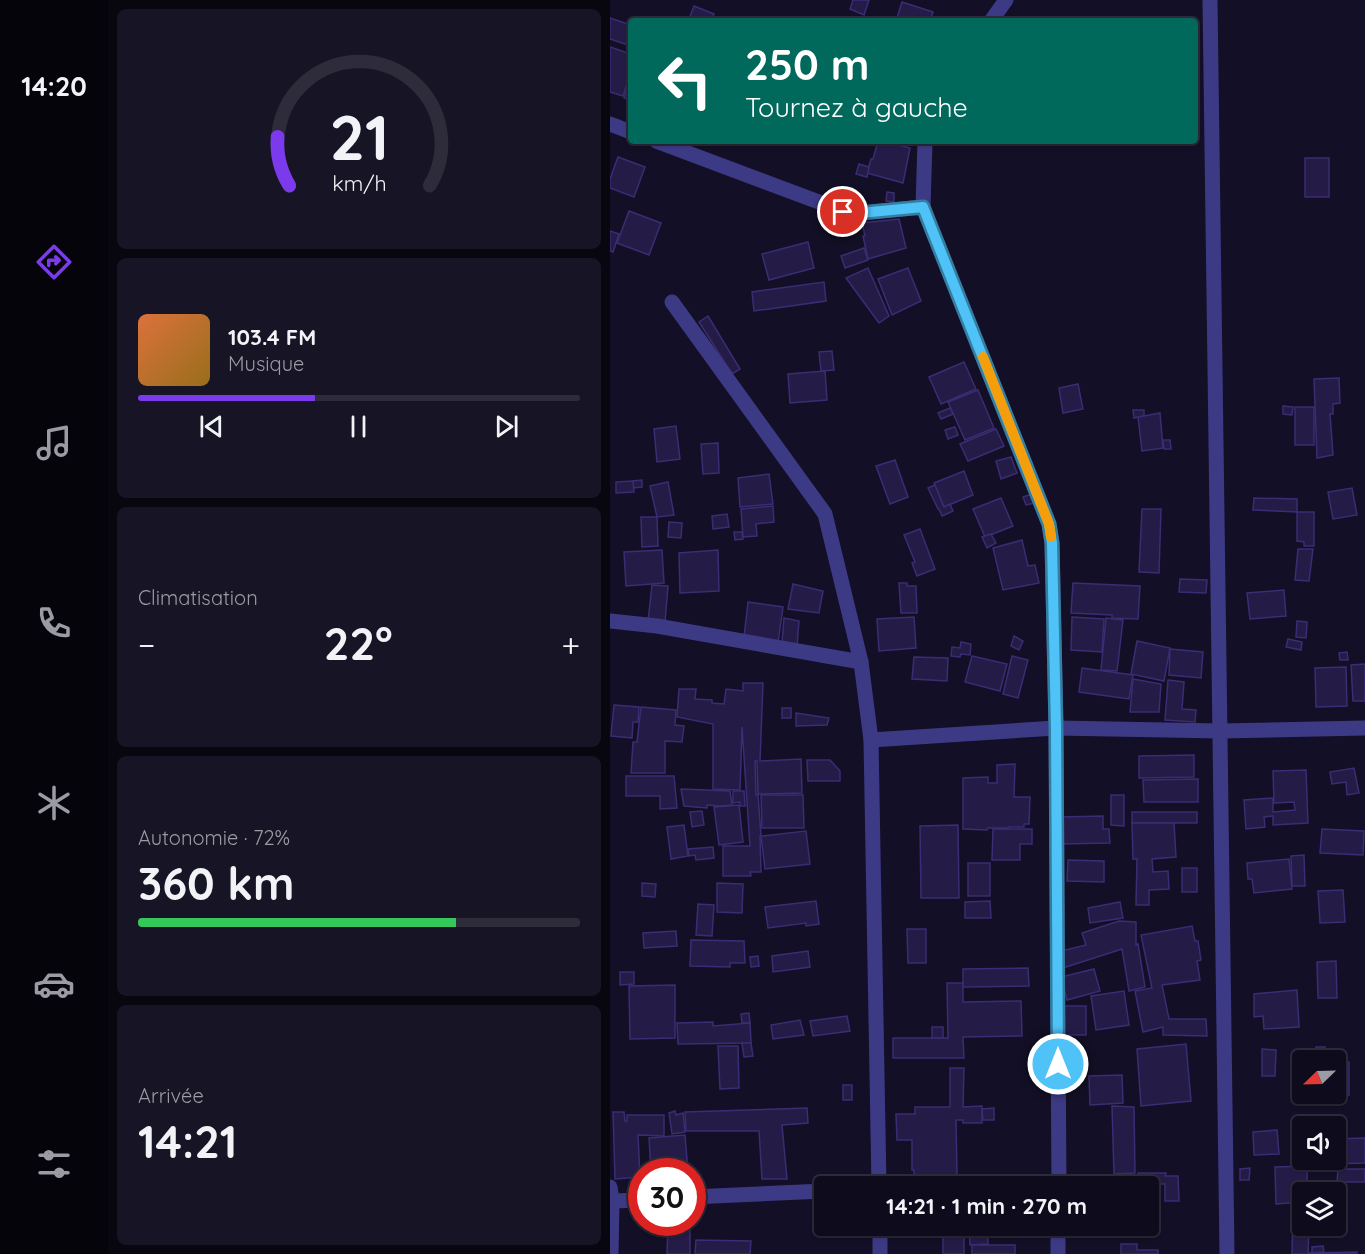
<!DOCTYPE html>
<html lang="fr">
<meta charset="utf-8">
<style>
:root{--surface:#0e0b1c;--page:#171425;--text:#f1f3f6;--muted:#9b9ba3;--line:#2e2b3b;--accent:#7c3aed}
body{margin:0;font-family:Quicksand,sans-serif;background:var(--page);color:var(--text);height:100vh;display:flex;flex-direction:column;font-size:22px;white-space:nowrap}
*{box-sizing:border-box;margin:0}
p{font-size:20px;color:var(--muted)}
.icon{flex:none;width:33px;height:33px;fill:none;stroke:currentColor;stroke-width:2;stroke-linecap:round;stroke-linejoin:round}
.map{position:relative;flex:1;overflow:hidden}
.sheet{display:flex;flex-direction:column;gap:9px;padding:9px;background:#08060f;width:502px}
.sheet>*{flex:none}
.guide{position:absolute;left:18px;top:18px;width:570px;height:126px;border-radius:6px;box-shadow:0 2px 4px #0004,0 0 0 2px var(--line);background:#00695c;color:#fff;overflow:hidden}
.needle{width:39px;rotate:247deg}
.fabs{position:absolute;left:682px;top:1050px;display:grid;gap:12px}
.fabs a{display:grid;place-items:center;width:54px;height:54px;border-radius:6px;background:var(--surface);box-shadow:0 2px 4px #0004,0 0 0 2px var(--line);font-size:30px}
.speed{position:absolute;left:18px;top:1158px;display:flex;gap:12px;font-size:30px;font-weight:700;text-align:center}
.speed>*{display:grid;place-content:center;width:78px;height:78px;border-radius:50%;background:var(--surface);box-shadow:0 2px 4px #0004,0 0 0 2px var(--line);line-height:1}
.speed .limit{border:9px solid #d22;background:#fff;color:#111}
.pin{position:absolute;display:grid;place-items:center;width:51px;height:51px;color:#fff;margin:-26px;border:3px solid #fff;border-radius:50%;box-shadow:0 2px 6px #0007}
.me{position:absolute;width:66px;margin:-33px;rotate:0deg;stroke-linejoin:round;filter:drop-shadow(0 0 4px #0008)}
.turn{display:flex;align-items:center;gap:21px;height:126px;padding:0 18px;font-size:27px}
.turn .icon{width:78px;height:78px;stroke-width:2.5}
.turn b{display:block;font-size:42px;line-height:51px}
.big{font-size:45px;font-weight:700;line-height:1.1}
.sheet .card{flex:1;display:flex;flex-direction:column;justify-content:center;gap:9px;min-width:0;padding:0 21px;border-radius:9px;background:var(--page)}
.sheet .dial{align-items:center;gap:0}
.dial svg{height:156px;overflow:visible;fill:none;stroke:var(--line);stroke-width:7;stroke-linecap:round;text-anchor:middle}
.dial text{fill:var(--text);stroke:none}
.song{display:flex;align-items:center;gap:18px}
.cover{width:72px;height:72px;border-radius:9px;background:linear-gradient(135deg,hsl(20 70% 55%),hsl(40 70% 35%))}
.played{height:6px;border-radius:3px;background:linear-gradient(90deg,var(--accent) 40%,var(--line) 40%)}
.keys{display:flex;justify-content:space-around;direction:ltr}
.heat{display:flex;justify-content:space-between;align-items:center;font-size:33px;direction:ltr}
.charge{height:9px;border-radius:4px;background:linear-gradient(90deg,#34c759 72%,var(--line) 0)}
.trip{position:absolute;left:204px;top:1176px;width:345px;height:60px;border-radius:6px;background:var(--surface);box-shadow:0 2px 4px #0004,0 0 0 2px var(--line);font-weight:700;line-height:60px;text-align:center}
main{display:flex;flex:1;min-height:0}
.menu{display:flex;flex-direction:column;width:108px;justify-content:space-around;align-items:center;background:#06040b;color:var(--muted)}
.menu .icon{width:42px;height:42px}
.menu .current{color:var(--accent)}
.menu b{font-size:27px;color:var(--text)}
.map>svg:first-child{display:block}
.building{fill:#241b47;stroke:#3b2d73;stroke-width:1.5}
.lines{fill:none;stroke-linecap:round;stroke-linejoin:round}
.street{stroke:#3d3a85;stroke-width:15}
.route-casing{stroke:#337fa1;stroke-width:15}
.route{stroke:#4fc3f7;stroke-width:10}
.slow{stroke:#f59e0b;stroke-width:10}
</style>
<main>
<nav class="menu">
<b>14:20</b>
<svg class="icon current" aria-label="directions" viewBox="0 0 24 24"><path d="M12 3l9 9-9 9-9-9zM9 14v-3h6M13 9l2 2-2 2"/></svg>
<svg class="icon" aria-label="music" viewBox="0 0 24 24"><path d="M9 18V5l10-2v13"/><circle cx="6" cy="18" r="3"/><circle cx="16" cy="16" r="3"/></svg>
<svg class="icon" aria-label="phone" viewBox="0 0 24 24"><path d="M5 4h4l2 5-3 2q2 4 5 5l2-3 5 2v4C11 20 4 13 5 4z"/></svg>
<svg class="icon" aria-label="climate" viewBox="0 0 24 24"><path d="M12 3v18M4 7l16 10M4 17L20 7"/></svg>
<svg class="icon" aria-label="car" viewBox="0 0 24 24"><path d="M5 17H2v-5l4-1 3-4h7l3 4 3 1v5h-3M9 17h6M6 11h13"/><circle cx="7" cy="17" r="2"/><circle cx="17" cy="17" r="2"/></svg>
<svg class="icon" aria-label="filters" viewBox="0 0 24 24"><path d="M4 7h16M4 17h16"/><circle cx="9" cy="7" r="2"/><circle cx="15" cy="17" r="2"/></svg>
</nav>
<section class="sheet">
<div class="card dial"><svg viewBox="0 0 100 80">
<path d="M14 69A42 42 0 1 1 86 69"/>
<path d="M14 69A42 42 0 0 1 8 44" stroke="#7c3aed"/>
<text x="50" y="56" font-size="32" font-weight="700">21</text>
<text x="50" y="72" font-size="11">km/h</text>
</svg></div>
<div class="card">
<div class="song"><i class="cover"></i><div><b>103.4 FM</b><p>Musique</p></div></div>
<div class="played"></div>
<div class="keys"><svg class="icon" aria-label="previous" viewBox="0 0 24 24"><path d="M18 5L8 12l10 7zM5 5v14"/></svg><svg class="icon" aria-label="pause" viewBox="0 0 24 24"><path d="M8 5v14M16 5v14"/></svg><svg class="icon" aria-label="next" viewBox="0 0 24 24"><path d="M6 5l10 7-10 7zM19 5v14"/></svg></div>
</div>
<div class="card"><p>Climatisation</p>
<div class="heat"><a>−</a><b class="big">22°</b><a>+</a></div>
</div>
<div class="card"><p>Autonomie · 72%</p><b class="big">360 km</b><div class="charge"></div></div>
<div class="card"><p>Arrivée</p><b class="big">14:21</b></div>
</section>
<div class="map">
<svg width="755" height="1254" viewBox="0 0 755 1254">
<rect width="100%" height="100%" fill="#130f26"/>
<g class="building">
<path d="M243,0H259L254,15L240,9Z"/>
<path d="M292,2L323,12L320,21H286Z"/>
<path d="M84,6L104,14L101,21H84L79,19Z"/>
<path d="M0,18L21,25V46L0,39Z"/>
<path d="M0,47L21,54V72L13,96L0,92Z"/>
<path d="M21,77V100L14,98Z"/>
<path d="M268,141H274L300,148L293,183L257,173L261,159H263Z"/>
<path d="M8,157L35,167L24,197L0,188V179Z"/>
<rect x="695" y="158" width="24" height="39"/>
<path d="M249,164L259,167L257,177L246,174Z"/>
<path d="M277,192L284,193V202L276,201Z"/>
<path d="M19,211L51,223L39,255L7,243Z"/>
<path d="M289,219L296,248L258,259L253,236H255L252,223Z"/>
<path d="M0,231L9,234L3,252L0,251Z"/>
<path d="M198,242L204,268L159,280L152,254Z"/>
<path d="M254,248L258,260L235,268L231,256Z"/>
<path d="M258,268L279,316L269,323L236,278Z"/>
<path d="M298,268L311,301L282,315L268,279Z"/>
<path d="M214,282L216,301L144,311L142,292Z"/>
<path d="M98,316L130,369L122,374L89,322Z"/>
<path d="M222,351L224,370L211,371L209,352Z"/>
<path d="M354,362L366,389L331,404L319,377Z"/>
<path d="M215,371L217,400L180,403L178,374Z"/>
<path d="M729,378L730,403L723,404V414H720L723,455L707,458L704,379Z"/>
<path d="M468,384L473,409L453,413L449,388Z"/>
<path d="M368,390L384,428L355,440L338,402Z"/>
<path d="M673,406L683,407L682,415L673,414Z"/>
<rect x="685" y="407" width="19" height="38"/>
<path d="M340,408L343,414L331,419L328,413Z"/>
<path d="M523,410H534V416L524,418Z"/>
<path d="M550,413L553,448L532,451L528,417Z"/>
<path d="M66,426L70,459L47,462L44,429Z"/>
<path d="M345,427L348,435L338,439L335,430Z"/>
<path d="M386,429L394,446L358,461L350,444Z"/>
<path d="M553,440H560L561,449H554Z"/>
<path d="M108,443L109,473L93,474L91,444Z"/>
<path d="M401,457L407,473L391,479L386,461Z"/>
<path d="M285,460L298,497L280,504L266,466Z"/>
<path d="M354,471L363,495L334,507L324,483Z"/>
<path d="M159,474L163,504L130,507L128,478Z"/>
<path d="M32,480V487L23,488V481Z"/>
<path d="M23,481L24,492L6,493V482Z"/>
<path d="M58,482L64,515L47,517L40,486Z"/>
<path d="M325,485L334,507L340,504L343,511L332,516L329,509H328L318,488Z"/>
<path d="M742,488L747,515L723,519L718,492Z"/>
<path d="M422,494L425,503L416,505L413,497Z"/>
<path d="M391,498L403,526L375,537L363,509Z"/>
<path d="M644,498L687,499V512L643,510Z"/>
<path d="M163,506L164,522L146,524L147,536L133,537L131,509Z"/>
<path d="M532,509H551L549,573L529,572Z"/>
<path d="M687,512H704V546H694V542L687,541Z"/>
<path d="M117,514L119,527L103,529L102,516Z"/>
<path d="M31,517H47L48,546L32,547Z"/>
<path d="M59,522L72,523L71,538L58,537Z"/>
<path d="M310,529L325,569L307,576L302,563L305,562L294,535Z"/>
<path d="M124,532H132L133,539L125,540Z"/>
<path d="M381,534L386,543L377,548L372,537Z"/>
<path d="M412,540L418,566L425,565L429,583L393,590L383,548Z"/>
<path d="M688,549H703L699,581L685,580Z"/>
<path d="M52,550L54,583L16,586L14,552Z"/>
<path d="M108,550L109,591L70,593L69,553Z"/>
<path d="M570,579L597,580L596,593L569,592Z"/>
<path d="M289,583H297V586H306L307,613H291Z"/>
<path d="M463,583L530,586L528,619L502,618V615L461,613Z"/>
<path d="M183,584L213,591L209,613L178,609Z"/>
<path d="M42,585L58,586L55,622L38,621Z"/>
<path d="M674,590L676,616L640,619L637,593Z"/>
<path d="M138,602L173,607L168,643L134,637Z"/>
<path d="M304,617L306,648L269,651L267,619Z"/>
<path d="M462,617L494,619L492,652L461,650Z"/>
<path d="M174,618L189,621L187,646L172,643Z"/>
<path d="M496,618L513,620L507,671L491,670Z"/>
<path d="M687,621L697,622L696,638L686,637Z"/>
<path d="M404,636L413,641L409,650L401,646Z"/>
<path d="M678,639L692,642L691,650L676,647Z"/>
<path d="M527,641L560,648L554,681L521,674Z"/>
<path d="M351,642L361,644L360,655L351,654L350,657L341,656L342,647L350,648Z"/>
<path d="M560,649L593,652L591,678L559,675Z"/>
<path d="M737,652L738,660H730L729,653Z"/>
<path d="M362,656L397,664L390,691L355,682Z"/>
<path d="M402,656L418,660L408,698L393,694Z"/>
<path d="M304,657L338,658L337,681L302,679Z"/>
<path d="M755,664V701H743L741,665Z"/>
<path d="M736,667L737,706L706,707L705,668Z"/>
<path d="M472,668L523,675L519,699L469,692Z"/>
<path d="M523,679L551,684L549,712H520Z"/>
<path d="M558,680L574,682L572,709L586,710L585,722L555,720Z"/>
<path d="M133,683H153L150,761L191,759L192,793L148,794L147,761H145L146,795H148L151,836H150L151,872H140L141,876H113V846H140L132,727L130,790L103,789V724L67,717L69,689H86L85,699L102,700V703L114,704L116,689L133,691Z"/>
<path d="M4,705L29,707L28,722H23L22,738L1,736Z"/>
<path d="M31,707L66,710L65,725L74,726L72,742L55,741V773H21L23,742H27Z"/>
<rect x="172" y="708" width="9" height="10"/>
<path d="M186,713L219,718L217,725L186,726Z"/>
<path d="M584,755V777L529,778V756Z"/>
<path d="M197,760H220L230,771V781H198Z"/>
<path d="M405,764L404,797H420L419,824H414V827H399L398,828H378L377,830L353,829V778L378,777V783H387V765Z"/>
<path d="M744,768L749,793L737,795L736,782L722,784L720,772Z"/>
<path d="M696,770L698,823L663,825V816L654,817L655,827L636,829L634,800L663,798V812L685,810L684,802L664,803L663,771Z"/>
<path d="M16,776H64L67,808L50,809V796H16Z"/>
<path d="M588,779V802H534L533,780Z"/>
<path d="M71,789L120,791L122,805L110,806L97,805V808L74,806Z"/>
<path d="M123,791H134L135,806H130V802L123,803Z"/>
<path d="M151,795H193L194,828H152Z"/>
<path d="M501,795H514V826L501,825Z"/>
<path d="M129,805L133,842L109,845L104,807Z"/>
<path d="M92,811L94,825L82,827L80,812Z"/>
<rect x="522" y="812" width="65" height="11"/>
<path d="M493,816V829H499L500,843L451,844L450,817Z"/>
<path d="M522,823H564L566,857L542,859L543,872L558,871L559,889L539,890V905H526L527,859H523Z"/>
<path d="M74,825L78,856L61,859L57,827Z"/>
<path d="M348,825L349,898H311L310,826Z"/>
<path d="M383,829H422V844H410V860H382Z"/>
<path d="M712,829L754,831L753,855L710,853Z"/>
<path d="M196,831L200,864L155,869L151,836Z"/>
<path d="M103,847L104,858L86,860L85,855L79,856L78,849Z"/>
<path d="M694,855L695,886H682L681,856Z"/>
<path d="M679,859L682,889L644,893L642,879H638L637,863Z"/>
<path d="M458,860L494,861V882L457,881Z"/>
<rect x="358" y="863" width="22" height="33"/>
<rect x="572" y="868" width="15" height="24"/>
<path d="M32,883L46,884L45,897L32,896Z"/>
<path d="M107,883L133,884L132,913L107,912Z"/>
<path d="M733,890L735,922L710,923L708,891Z"/>
<path d="M206,901L209,924L196,926V923L158,928L155,907Z"/>
<path d="M380,901L381,918H355V902Z"/>
<path d="M510,902L513,918L480,923L478,908Z"/>
<path d="M88,904L104,905L102,936L86,935Z"/>
<path d="M509,921L526,922V945L528,944L535,987L519,991L512,949L453,968L451,951L476,945L472,933Z"/>
<path d="M582,926L585,941H588L591,960L587,961L590,980L552,985L559,1019H596L597,1036L553,1035V1027L533,1032L525,991L542,988L531,935Z"/>
<path d="M297,929H316V963H298Z"/>
<path d="M66,931L67,946L34,948L33,933Z"/>
<path d="M81,940L134,941L135,963H120V967L80,966Z"/>
<path d="M198,951L200,967L163,972L162,956Z"/>
<path d="M148,956L149,966L141,967L140,957Z"/>
<path d="M726,961L727,998H708L707,962Z"/>
<path d="M418,968L419,986L353,987V969Z"/>
<path d="M484,969L490,991L457,1000L451,977Z"/>
<path d="M10,972H24V984L10,985Z"/>
<path d="M337,983H353V1002L411,1001L412,1036L353,1037L354,1058H283V1038H338Z"/>
<path d="M65,985V1038L20,1039L19,986Z"/>
<path d="M687,990L689,1027L654,1029L653,1016L644,1017V994Z"/>
<path d="M514,991L519,1025L486,1030L481,996Z"/>
<rect x="454" y="1006" width="22" height="29"/>
<path d="M139,1013L140,1023H132L131,1014Z"/>
<path d="M237,1016L240,1031L203,1036L200,1021Z"/>
<path d="M190,1020L194,1035L163,1039L161,1025Z"/>
<path d="M103,1022V1026L140,1023L141,1043L68,1044L67,1023Z"/>
<rect x="322" y="1027" width="11" height="11"/>
<path d="M132,1043H141L143,1056L134,1057Z"/>
<path d="M576,1044L581,1101L531,1106L527,1049Z"/>
<path d="M108,1046H128L129,1088L110,1089Z"/>
<path d="M706,1047H715V1059L705,1056Z"/>
<path d="M652,1049L666,1050L665,1076H652Z"/>
<path d="M726,1062H739V1095L707,1096V1094H726Z"/>
<path d="M340,1068H354L353,1107L372,1106V1123H353V1120H346L347,1175H327V1177L304,1178V1170H302V1140H287L286,1114H305V1107H340Z"/>
<path d="M512,1075L513,1103L480,1105L479,1076Z"/>
<rect x="233" y="1085" width="9" height="15"/>
<path d="M502,1106L524,1107L525,1173L504,1174Z"/>
<path d="M197,1108L198,1123L172,1125L177,1179H152L149,1131H76L75,1112Z"/>
<path d="M384,1108V1120H373L372,1109Z"/>
<path d="M65,1111L66,1115L73,1113L75,1132L62,1134L59,1113Z"/>
<path d="M3,1112H14L15,1121H17V1115H54V1136L28,1135L30,1177L5,1179Z"/>
<path d="M667,1130L669,1154L644,1155L643,1132Z"/>
<path d="M75,1135L78,1172H41L39,1138Z"/>
<path d="M755,1138V1163L719,1164V1160H726V1139Z"/>
<path d="M697,1166V1192H693V1202L666,1204L665,1167Z"/>
<path d="M640,1168L639,1180H630V1169Z"/>
<path d="M728,1169H755V1182H727Z"/>
<path d="M528,1173H556L555,1176H568L569,1201H555V1184H543L542,1210H538V1186H528Z"/>
<path d="M496,1176V1186H476V1177Z"/>
<path d="M683,1208H693V1226H699L698,1254H682Z"/>
<path d="M359,1226H377L378,1244L360,1245Z"/>
<path d="M58,1227H80V1254H57Z"/>
<rect x="333" y="1228" width="21" height="26"/>
<path d="M86,1240L141,1241L140,1254H85Z"/>
<path d="M511,1244H527V1250H548V1254H511Z"/>
<rect x="362" y="1245" width="43" height="9"/>
<path d="M713,1246L714,1252L702,1253V1247Z"/>
<path d="M747,1252V1254H699V1253Z"/>
</g>
<g class="lines">
<g class="street">
<path d="M600,0L617,1254"/>
<path d="M381,21L396,0"/>
<path d="M0,124L21,132"/>
<path d="M46,141L233,211L250,213L313,207L439,524L442,543L446,728L449,1186"/>
<path d="M313,207L315,141"/>
<path d="M62,302L215,514L251,662L261,740L269,1186"/>
<path d="M0,621L47,626L251,662"/>
<path d="M261,740L446,728L611,731L755,728"/>
<path d="M358,1186L449,1183"/>
<path d="M0,1187L2,1201L1,1254"/>
<path d="M82,1197L214,1191"/>
<path d="M2,1201L32,1200"/>
<path d="M270,1226V1254"/>
<path d="M448,1254V1226"/>
</g>
</g>
<g class="lines">
<defs>
<path id="route" d="M233,212L250,213L313,207L439,524L442,543L446,728L448,1064"/>
</defs>
<use href="#route" class="route-casing"/>
<use href="#route" class="route"/>
<path class="slow" d="M373,357L439,524L441,537"/>
</g>
</svg>
<div class="fabs">
<a><svg class="needle" viewBox="-14 -14 28 28"><path d="M0-13l5 13h-10z" fill="#e53935"/><path d="M0 13l5-13h-10z" fill="#9b9ba3"/></svg></a>
<a><svg class="icon" aria-label="sound" viewBox="0 0 24 24"><path d="M4 9h4l5-4v14l-5-4H4zM17 9q2 3 0 6"/></svg></a>
<a><svg class="icon" aria-label="layers" viewBox="0 0 24 24"><path d="M12 4l9 5-9 5-9-5zM3 14l9 5 9-5"/></svg></a>
</div>
<div class="speed"><div class="limit">30</div></div>
<div class="pin" style="left:233px;top:212px;background:#d93025"><svg class="icon" aria-label="arrive" viewBox="0 0 24 24"><path d="M6 21V4h12l-3 4 3 4H6"/></svg></div>
<svg class="me" style="left:448px;top:1064px" viewBox="-20 -20 40 40"><circle r="17" fill="#4fc3f7" stroke="#fff" stroke-width="3"/><path d="M0-11L8 9 0 5-8 9z" fill="#fff"/></svg>
<div class="trip">14:21 · 1 min · 270 m</div>
<div class="guide">
<div class="turn"><svg class="icon" aria-label="left" viewBox="0 0 24 24"><path d="M17 20v-9H6M10 6l-5 5 5 5"/></svg><div><b>250 m</b>Tournez à gauche</div></div>
</div>
</div>
</main>
